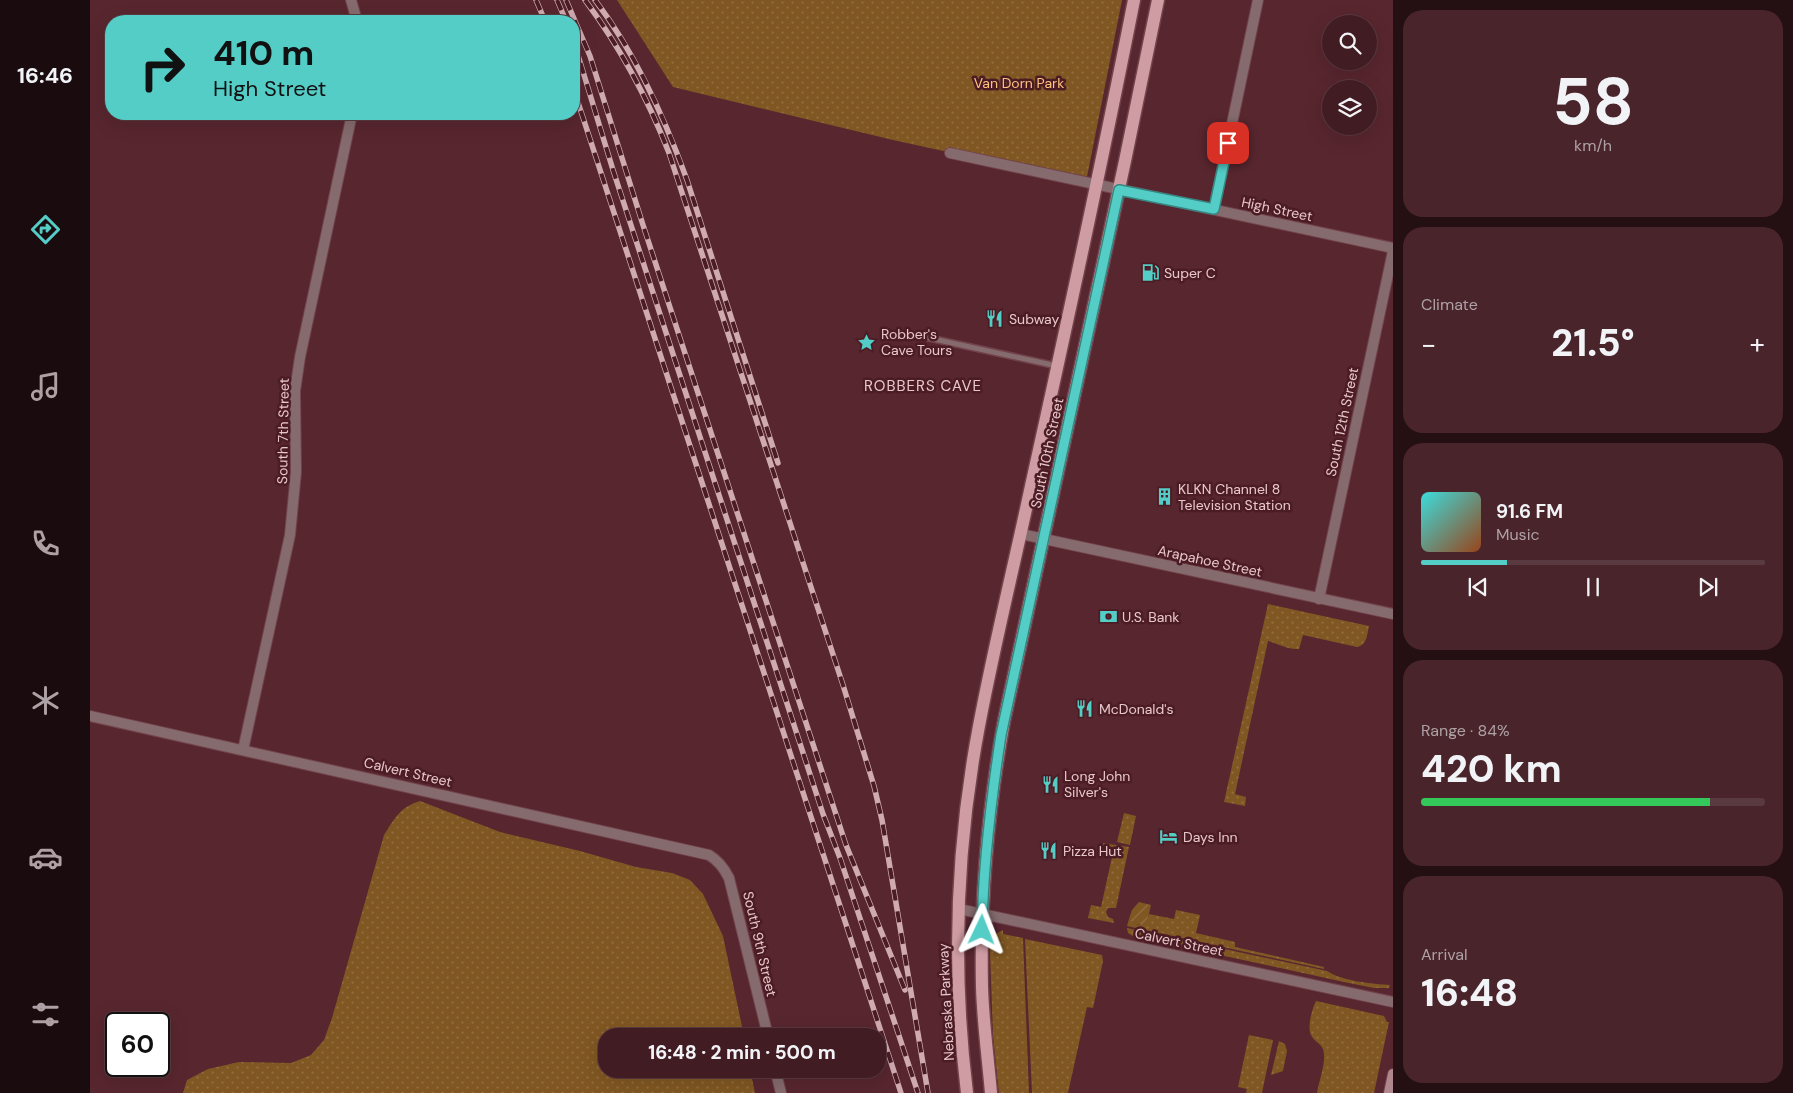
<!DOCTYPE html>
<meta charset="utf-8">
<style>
:root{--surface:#421c23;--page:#49252b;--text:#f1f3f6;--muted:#aea1a6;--line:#5a3a41;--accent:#54cdc7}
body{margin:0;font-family:"DM Sans",sans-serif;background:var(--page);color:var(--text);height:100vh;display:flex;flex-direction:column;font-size:19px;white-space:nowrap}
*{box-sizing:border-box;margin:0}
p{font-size:16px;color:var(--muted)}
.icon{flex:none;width:28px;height:28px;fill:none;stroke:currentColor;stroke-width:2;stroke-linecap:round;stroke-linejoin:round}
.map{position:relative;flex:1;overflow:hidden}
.panel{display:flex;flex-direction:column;gap:10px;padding:10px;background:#240f13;width:400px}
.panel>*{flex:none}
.banner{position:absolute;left:15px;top:15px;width:475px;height:105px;border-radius:20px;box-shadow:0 5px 20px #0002,0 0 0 1px var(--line);background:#54cdc7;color:#111;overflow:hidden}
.fabs{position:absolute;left:1232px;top:15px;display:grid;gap:10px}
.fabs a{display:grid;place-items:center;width:55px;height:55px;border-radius:50%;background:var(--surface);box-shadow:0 5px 20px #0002,0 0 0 1px var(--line);font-size:25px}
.speed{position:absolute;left:15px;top:1012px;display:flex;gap:10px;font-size:25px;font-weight:700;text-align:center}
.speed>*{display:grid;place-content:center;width:65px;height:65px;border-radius:50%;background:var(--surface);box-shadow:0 5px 20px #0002,0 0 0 1px var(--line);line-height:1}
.speed .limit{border:2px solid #111;border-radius:8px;background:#fff;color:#111}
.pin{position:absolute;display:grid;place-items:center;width:42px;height:42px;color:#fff;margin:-21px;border-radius:10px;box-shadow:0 2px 8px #0006}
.me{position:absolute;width:55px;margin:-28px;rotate:2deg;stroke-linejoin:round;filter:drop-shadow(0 0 4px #0008)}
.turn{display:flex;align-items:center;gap:18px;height:105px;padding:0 25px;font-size:22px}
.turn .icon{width:65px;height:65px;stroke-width:2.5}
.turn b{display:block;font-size:35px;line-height:42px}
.big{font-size:38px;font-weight:800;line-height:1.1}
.panel .card{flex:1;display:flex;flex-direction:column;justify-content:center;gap:8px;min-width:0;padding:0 18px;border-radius:20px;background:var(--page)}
.panel .dial{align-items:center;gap:0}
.dial b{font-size:65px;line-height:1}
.song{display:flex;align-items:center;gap:15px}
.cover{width:60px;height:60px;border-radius:8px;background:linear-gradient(135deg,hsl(180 70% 55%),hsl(20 70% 35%))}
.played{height:5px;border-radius:2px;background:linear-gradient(90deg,var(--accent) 25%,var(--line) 25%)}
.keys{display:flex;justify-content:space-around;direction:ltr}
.heat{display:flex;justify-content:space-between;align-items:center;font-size:28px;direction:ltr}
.charge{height:8px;border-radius:4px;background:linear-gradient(90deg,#34c759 84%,var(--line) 0)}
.trip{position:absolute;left:508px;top:1028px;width:288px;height:50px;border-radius:20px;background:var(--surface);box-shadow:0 5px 20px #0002,0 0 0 1px var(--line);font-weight:800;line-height:50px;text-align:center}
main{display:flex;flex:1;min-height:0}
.menu{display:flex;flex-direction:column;width:90px;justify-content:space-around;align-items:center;background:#1a0b0e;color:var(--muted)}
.menu .icon{width:35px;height:35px}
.menu .on{color:var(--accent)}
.menu b{font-size:22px;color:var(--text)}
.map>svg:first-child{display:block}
.grass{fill:url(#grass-dots)}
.garden{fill:url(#garden-furrows)}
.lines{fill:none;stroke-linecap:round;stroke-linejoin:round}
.service-casing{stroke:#72434b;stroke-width:8}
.minor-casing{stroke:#72434b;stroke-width:12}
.tertiary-casing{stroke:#72434b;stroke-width:12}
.secondary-casing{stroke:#72434b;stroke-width:12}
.primary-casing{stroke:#72434b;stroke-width:15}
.service{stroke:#856b6e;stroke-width:5}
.minor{stroke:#856b6e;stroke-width:10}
.tertiary{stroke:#856b6e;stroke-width:10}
.secondary{stroke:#b0878c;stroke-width:10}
.primary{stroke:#d09ca3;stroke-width:12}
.rail-casing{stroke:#cfabb0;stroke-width:5.5}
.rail{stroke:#4c1c25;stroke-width:4;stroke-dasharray:11;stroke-linecap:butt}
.route-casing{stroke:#378581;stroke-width:12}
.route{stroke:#54cdc7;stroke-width:9}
.labels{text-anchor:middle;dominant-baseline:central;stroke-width:5;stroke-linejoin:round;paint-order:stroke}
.park-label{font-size:14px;fill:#fec47d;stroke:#4c1c25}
.street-label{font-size:14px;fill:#e9c8cc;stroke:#4c1c25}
.poi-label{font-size:14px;fill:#e9c8cc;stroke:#4c1c25;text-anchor:start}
.neighbourhood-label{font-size:15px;letter-spacing:1px;fill:#e9c8cc;stroke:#4c1c25}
</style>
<main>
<nav class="menu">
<b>16:46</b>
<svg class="icon on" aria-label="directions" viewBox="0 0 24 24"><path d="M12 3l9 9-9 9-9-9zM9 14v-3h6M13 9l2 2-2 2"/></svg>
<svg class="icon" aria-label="music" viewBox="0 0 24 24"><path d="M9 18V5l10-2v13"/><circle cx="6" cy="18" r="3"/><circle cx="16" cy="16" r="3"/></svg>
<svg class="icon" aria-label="phone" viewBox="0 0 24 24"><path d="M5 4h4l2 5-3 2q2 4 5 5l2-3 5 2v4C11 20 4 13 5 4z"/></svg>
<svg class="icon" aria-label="climate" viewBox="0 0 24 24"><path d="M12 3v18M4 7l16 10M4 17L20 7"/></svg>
<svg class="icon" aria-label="car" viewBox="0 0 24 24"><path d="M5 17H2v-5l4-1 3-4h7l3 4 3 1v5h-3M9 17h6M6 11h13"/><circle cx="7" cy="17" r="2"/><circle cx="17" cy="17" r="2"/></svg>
<svg class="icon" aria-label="filters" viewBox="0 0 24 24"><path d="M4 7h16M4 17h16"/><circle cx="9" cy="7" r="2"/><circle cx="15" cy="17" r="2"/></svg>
</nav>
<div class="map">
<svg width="1303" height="1093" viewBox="0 0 1303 1093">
<defs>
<pattern id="grass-dots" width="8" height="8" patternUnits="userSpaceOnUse" patternTransform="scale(1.25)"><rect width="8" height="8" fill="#805722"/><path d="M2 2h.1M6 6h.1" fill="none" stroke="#926e41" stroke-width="1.8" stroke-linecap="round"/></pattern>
<pattern id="garden-furrows" width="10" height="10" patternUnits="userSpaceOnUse" patternTransform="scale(1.25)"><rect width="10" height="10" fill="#805722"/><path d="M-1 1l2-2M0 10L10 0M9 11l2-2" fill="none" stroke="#926e41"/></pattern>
</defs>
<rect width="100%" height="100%" fill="#58262f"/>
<g class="grass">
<path d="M527,0H1032L996,182L803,140L583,87Z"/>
<path d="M1178,604L1279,626C1277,635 1277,645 1267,647L1213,635L1209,649C1198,650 1189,644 1178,641L1145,794L1156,797L1155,806L1134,802Z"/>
<path d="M330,801L410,832L490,851L546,867L582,873L600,880L613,894L633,936L654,1036H516V1069H660L665,1093H93L97,1080L118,1069L149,1062L201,1063L221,1055L234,1040L242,1018L294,835C305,818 310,807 330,801Z"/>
<path d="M1034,813L1046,816L1040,845L1027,842Z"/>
<path d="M1013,843L1039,847L1026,908H1018L1016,912L1018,917L1023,919L1024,923L998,918L1001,905L1011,907L1024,848L1013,845Z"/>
<path d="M1086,910L1110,915L1106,933L1145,942V947L1234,967V969L1037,926L1039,919L1042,923L1049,925L1058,918L1059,914L1084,919Z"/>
<path d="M1037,928L1237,971C1252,981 1282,984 1300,985L1299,988H1284L1254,982L1043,936L1038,933Z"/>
<path d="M913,930V934L933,938L939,1093H909L903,1035L900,952C900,941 902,935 913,930Z"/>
<path d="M935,939L1012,955L1013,961L1003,1008L997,1007L978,1093H942Z"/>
<path d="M1226,1001L1294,1016L1297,1022H1299L1284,1093H1227C1229,1081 1235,1066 1234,1054C1234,1044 1225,1043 1221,1035C1217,1027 1222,1009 1226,1001Z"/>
<path d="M1159,1035L1183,1040L1172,1093H1156L1157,1089L1148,1087Z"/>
<path d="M1189,1041L1195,1044L1197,1051L1193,1071L1181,1075Z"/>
</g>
<path class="garden" d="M1049,902L1061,905C1058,917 1058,929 1042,923L1039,919L1042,910Z"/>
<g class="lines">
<defs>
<path id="service" d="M821,334L967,366"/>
<g id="minor">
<path d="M261,0L267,21"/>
<path d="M860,153L1303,248"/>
<path d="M1124,209L1168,0"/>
<path d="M1229,599L1303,251"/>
<path d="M0,716L619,855C629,861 634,868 639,878L678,1036"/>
<path d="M153,750L200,535L206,472L205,391L210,357L262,114"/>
<path d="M869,909L1303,1002"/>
<path d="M685,1069L691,1093"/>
</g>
<path id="tertiary" d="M931,534L1303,614"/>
<path id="secondary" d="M1299,1093L1303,1074"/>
<g id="primary">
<path d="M877,1093C862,971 866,847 889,726C904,646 924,566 941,486C977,324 1012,163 1044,0"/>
<path d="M901,1093C898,1058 893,1022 892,987C890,897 898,809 914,721L1035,161L1068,0"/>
</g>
</defs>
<use href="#service" class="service-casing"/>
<use href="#minor" class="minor-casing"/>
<use href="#tertiary" class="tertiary-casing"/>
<use href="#secondary" class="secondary-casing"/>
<use href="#primary" class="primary-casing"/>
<use href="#service" class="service"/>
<use href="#minor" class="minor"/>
<use href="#tertiary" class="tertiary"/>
<use href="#secondary" class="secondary"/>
<use href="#primary" class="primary"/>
<defs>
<g id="rail">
<path d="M446,0L455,21"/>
<path d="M467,0L476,21"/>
<path d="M476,0L500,56L553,225L756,845L815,990"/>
<path d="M495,0C530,47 558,99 579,153L753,685L784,786L792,820L838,1093"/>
<path d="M505,0C546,54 574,116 597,180L688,463"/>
<path d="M484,42L523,170L733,814L750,858L828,1093"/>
<path d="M484,90L811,1093"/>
</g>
</defs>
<use href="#rail" class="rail-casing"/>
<use href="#rail" class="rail"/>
</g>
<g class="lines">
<defs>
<path id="route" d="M892,930C893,864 901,800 911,735L1029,190L1124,209L1138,143"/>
</defs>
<use href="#route" class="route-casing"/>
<use href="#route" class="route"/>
</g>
<defs>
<symbol id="fuel-bare" viewBox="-9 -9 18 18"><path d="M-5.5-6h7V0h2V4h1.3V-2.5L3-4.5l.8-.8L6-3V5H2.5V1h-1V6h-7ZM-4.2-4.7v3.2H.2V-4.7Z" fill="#54cdc7" stroke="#4c1c25" stroke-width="2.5" paint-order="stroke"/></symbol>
<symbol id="restaurant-bare" viewBox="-9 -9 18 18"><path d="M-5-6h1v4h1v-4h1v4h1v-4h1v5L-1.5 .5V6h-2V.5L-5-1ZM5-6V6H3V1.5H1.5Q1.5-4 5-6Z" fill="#54cdc7" stroke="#4c1c25" stroke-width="2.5" paint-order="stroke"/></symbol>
<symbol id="sight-bare" viewBox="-9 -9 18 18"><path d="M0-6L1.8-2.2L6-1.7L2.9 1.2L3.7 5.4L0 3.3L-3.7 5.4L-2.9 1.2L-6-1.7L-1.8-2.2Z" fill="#54cdc7" stroke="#4c1c25" stroke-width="2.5" paint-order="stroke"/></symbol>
<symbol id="building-bare" viewBox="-9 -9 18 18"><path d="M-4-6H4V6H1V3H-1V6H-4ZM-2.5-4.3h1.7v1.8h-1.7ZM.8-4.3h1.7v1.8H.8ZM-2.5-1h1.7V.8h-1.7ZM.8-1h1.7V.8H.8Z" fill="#54cdc7" stroke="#4c1c25" stroke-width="2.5" paint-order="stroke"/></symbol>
<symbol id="bank-bare" viewBox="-9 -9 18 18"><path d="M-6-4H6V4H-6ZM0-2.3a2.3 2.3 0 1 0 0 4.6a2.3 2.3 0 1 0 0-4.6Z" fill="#54cdc7" stroke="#4c1c25" stroke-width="2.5" paint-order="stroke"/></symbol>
<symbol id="hotel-bare" viewBox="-9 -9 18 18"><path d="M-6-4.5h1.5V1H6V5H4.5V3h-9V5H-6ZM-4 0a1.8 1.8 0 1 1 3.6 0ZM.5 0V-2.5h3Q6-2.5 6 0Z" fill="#54cdc7" stroke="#4c1c25" stroke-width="2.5" paint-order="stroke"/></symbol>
</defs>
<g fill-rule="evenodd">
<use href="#fuel-bare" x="1048" y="260" width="25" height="25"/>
<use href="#restaurant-bare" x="892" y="306" width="25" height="25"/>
<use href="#sight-bare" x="764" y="330" width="25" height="25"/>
<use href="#building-bare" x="1062" y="484" width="25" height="25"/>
<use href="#bank-bare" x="1006" y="604" width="25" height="25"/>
<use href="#restaurant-bare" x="982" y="696" width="25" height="25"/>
<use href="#restaurant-bare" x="948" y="772" width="25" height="25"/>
<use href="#hotel-bare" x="1066" y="824" width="25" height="25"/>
<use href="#restaurant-bare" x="946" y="838" width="25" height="25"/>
</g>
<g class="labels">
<g class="park-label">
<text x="929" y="83">Van Dorn Park</text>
</g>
<g class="street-label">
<text transform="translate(1187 209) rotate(12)">High Street</text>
<text transform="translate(1252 422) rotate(-78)">South 12th Street</text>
<text transform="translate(193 431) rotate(-89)">South 7th Street</text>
<text transform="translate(957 453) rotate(-78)">South 10th Street</text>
<text transform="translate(1120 561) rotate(12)">Arapahoe Street</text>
<text transform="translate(318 772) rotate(13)">Calvert Street</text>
<text transform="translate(1089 942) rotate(12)">Calvert Street</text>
<text transform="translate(670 944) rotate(77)">South 9th Street</text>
<text transform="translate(856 1002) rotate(-93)">Nebraska Parkway</text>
</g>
<g class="poi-label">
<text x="1074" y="273">Super C</text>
<text x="919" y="319">Subway</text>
<text x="791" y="334">Robber's<tspan x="791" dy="16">Cave Tours</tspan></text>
<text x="1088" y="489">KLKN Channel 8<tspan x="1088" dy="16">Television Station</tspan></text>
<text x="1032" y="617">U.S. Bank</text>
<text x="1009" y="709">McDonald's</text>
<text x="974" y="776">Long John<tspan x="974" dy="16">Silver's</tspan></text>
<text x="1093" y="837">Days Inn</text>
<text x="973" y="851">Pizza Hut</text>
</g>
<g class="neighbourhood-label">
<text x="833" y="386">ROBBERS CAVE</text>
</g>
</g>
</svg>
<div class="fabs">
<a><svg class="icon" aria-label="search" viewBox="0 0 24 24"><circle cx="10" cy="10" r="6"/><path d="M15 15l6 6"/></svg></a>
<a><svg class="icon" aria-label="layers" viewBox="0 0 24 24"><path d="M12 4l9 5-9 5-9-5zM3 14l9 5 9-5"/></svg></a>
</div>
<div class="speed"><div class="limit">60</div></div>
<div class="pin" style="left:1138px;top:143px;background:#d93025"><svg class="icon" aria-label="arrive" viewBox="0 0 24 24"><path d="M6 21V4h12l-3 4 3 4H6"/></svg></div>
<svg class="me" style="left:892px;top:930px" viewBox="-20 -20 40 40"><path d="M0-17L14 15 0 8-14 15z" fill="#54cdc7" stroke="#fff" stroke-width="4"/></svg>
<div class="trip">16:48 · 2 min · 500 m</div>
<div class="banner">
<div class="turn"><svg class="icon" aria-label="right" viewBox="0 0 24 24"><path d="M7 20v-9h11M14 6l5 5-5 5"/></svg><div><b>410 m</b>High Street</div></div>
</div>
</div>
<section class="panel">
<div class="card dial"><b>58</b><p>km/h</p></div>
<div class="card"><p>Climate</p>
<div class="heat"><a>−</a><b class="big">21.5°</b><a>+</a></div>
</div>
<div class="card">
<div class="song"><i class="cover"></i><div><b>91.6 FM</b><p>Music</p></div></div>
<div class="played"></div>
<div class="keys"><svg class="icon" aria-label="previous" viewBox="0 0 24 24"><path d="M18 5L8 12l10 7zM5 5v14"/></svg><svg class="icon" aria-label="pause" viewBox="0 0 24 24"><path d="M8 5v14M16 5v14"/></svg><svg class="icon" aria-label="next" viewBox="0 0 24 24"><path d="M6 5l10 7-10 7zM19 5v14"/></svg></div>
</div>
<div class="card"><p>Range · 84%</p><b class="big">420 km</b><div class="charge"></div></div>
<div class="card"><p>Arrival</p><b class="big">16:48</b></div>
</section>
</main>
